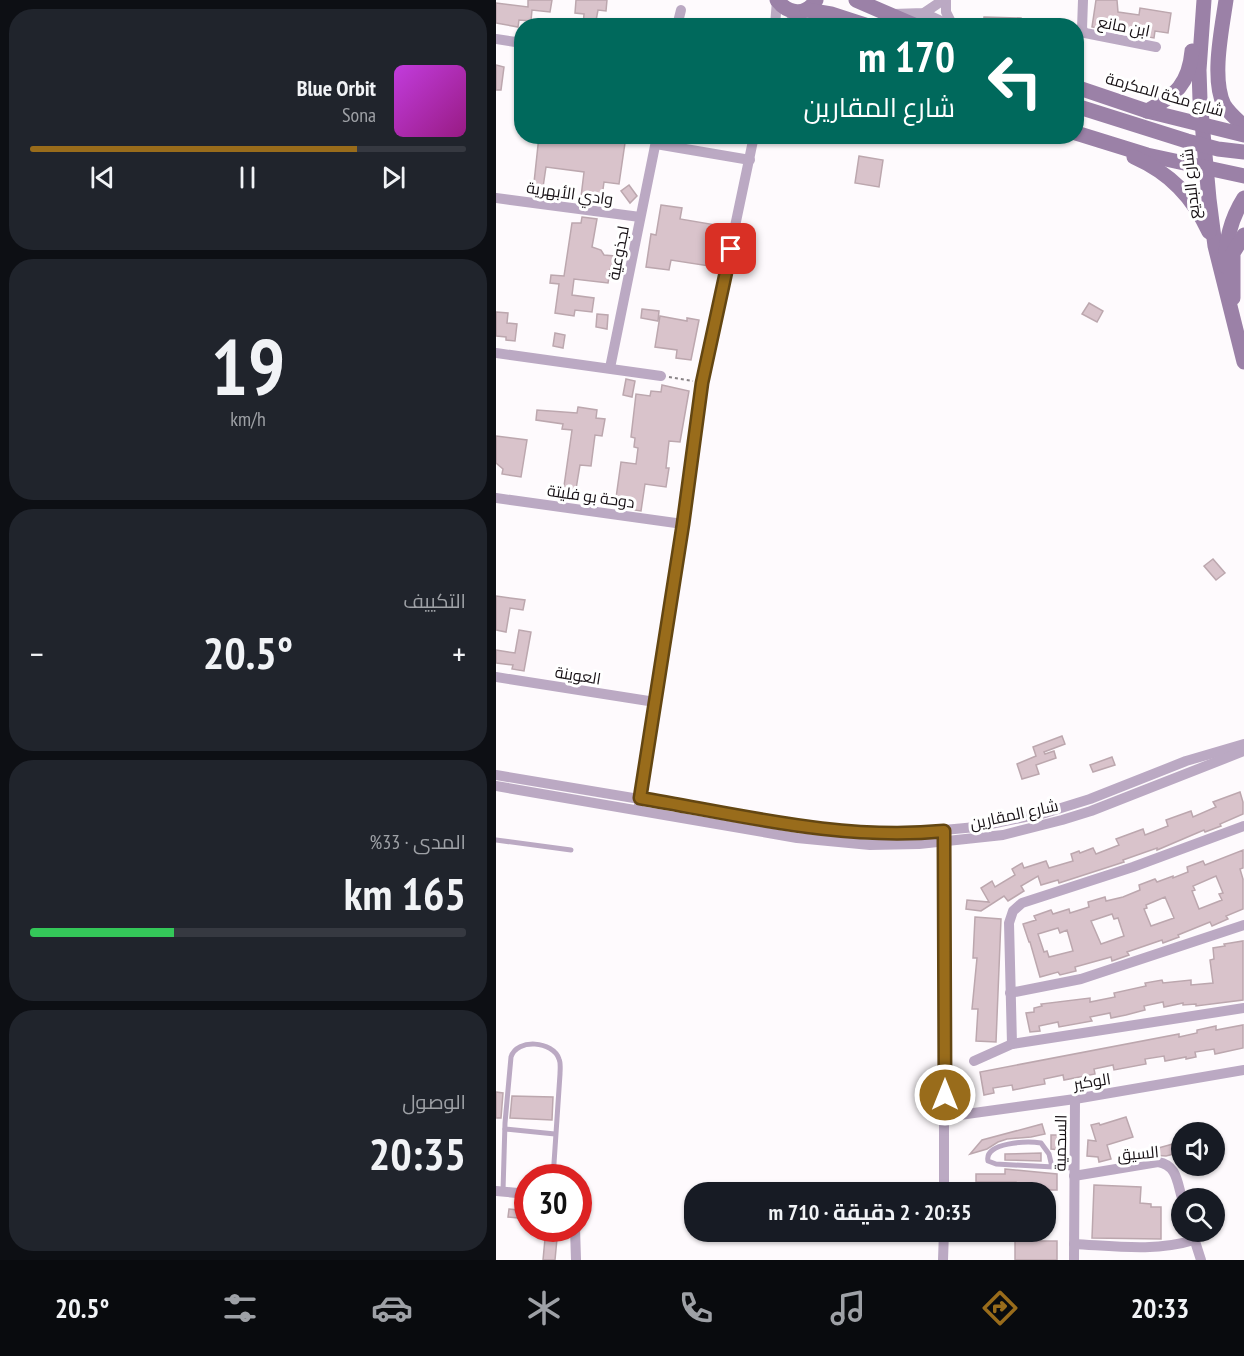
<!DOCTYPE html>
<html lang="ar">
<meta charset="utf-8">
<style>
:root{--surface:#171b24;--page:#20242c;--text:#f1f3f6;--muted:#9ea1a6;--line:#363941;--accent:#996c1b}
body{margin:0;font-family:"PT Sans Narrow",Cairo,sans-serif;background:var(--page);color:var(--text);direction:rtl;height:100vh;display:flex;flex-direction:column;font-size:22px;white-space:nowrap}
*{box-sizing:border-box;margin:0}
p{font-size:20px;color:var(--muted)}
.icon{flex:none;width:33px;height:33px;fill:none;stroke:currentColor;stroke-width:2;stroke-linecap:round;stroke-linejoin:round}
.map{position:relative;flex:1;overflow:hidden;direction:ltr}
.sheet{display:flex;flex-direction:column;gap:9px;padding:9px;background:#0d0f14;width:496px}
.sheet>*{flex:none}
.hud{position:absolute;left:18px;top:18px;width:570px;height:126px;border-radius:24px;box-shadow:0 2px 4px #0004;direction:rtl;background:#00695c;color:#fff;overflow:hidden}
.controls{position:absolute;left:675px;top:1122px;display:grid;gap:12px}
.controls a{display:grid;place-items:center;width:54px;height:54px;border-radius:50%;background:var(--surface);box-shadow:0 2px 4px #0004;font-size:30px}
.speed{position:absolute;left:18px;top:1164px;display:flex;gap:12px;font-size:30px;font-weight:700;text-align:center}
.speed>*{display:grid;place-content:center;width:78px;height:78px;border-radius:50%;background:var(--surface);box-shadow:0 2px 4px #0004;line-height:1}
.speed .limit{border:9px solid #d22;background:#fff;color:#111}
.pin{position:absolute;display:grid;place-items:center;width:51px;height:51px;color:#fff;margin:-26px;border-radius:12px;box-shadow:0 3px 9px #0006}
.me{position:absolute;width:66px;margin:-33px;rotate:0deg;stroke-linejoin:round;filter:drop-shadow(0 0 4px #0008)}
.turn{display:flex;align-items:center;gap:21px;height:126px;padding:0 30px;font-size:27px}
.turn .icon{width:78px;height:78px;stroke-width:2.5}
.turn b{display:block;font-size:42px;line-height:51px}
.big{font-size:45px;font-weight:700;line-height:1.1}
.sheet .tile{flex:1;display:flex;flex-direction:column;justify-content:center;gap:9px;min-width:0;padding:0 21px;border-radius:24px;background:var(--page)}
.sheet .dial{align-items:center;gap:0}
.dial b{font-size:78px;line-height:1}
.song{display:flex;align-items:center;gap:18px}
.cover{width:72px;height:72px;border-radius:9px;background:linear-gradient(135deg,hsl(290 70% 55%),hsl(310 70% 35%))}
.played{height:6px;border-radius:3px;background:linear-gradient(90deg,var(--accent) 75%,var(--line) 75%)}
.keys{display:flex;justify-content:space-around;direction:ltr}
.heat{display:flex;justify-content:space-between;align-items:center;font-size:33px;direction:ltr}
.charge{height:9px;border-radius:4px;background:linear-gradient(90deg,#34c759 33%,var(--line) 0)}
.trip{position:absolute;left:188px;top:1182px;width:372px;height:60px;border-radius:24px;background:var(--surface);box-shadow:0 2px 4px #0004;font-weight:700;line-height:60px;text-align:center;direction:rtl}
.dock{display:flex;height:96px;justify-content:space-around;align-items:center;background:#090b0e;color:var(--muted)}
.dock .icon{width:42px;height:42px}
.dock .current{color:var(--accent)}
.dock b{font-size:27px;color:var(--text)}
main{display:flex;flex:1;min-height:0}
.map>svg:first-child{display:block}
.building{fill:#d9c3cb;stroke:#bca7ae;stroke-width:1.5;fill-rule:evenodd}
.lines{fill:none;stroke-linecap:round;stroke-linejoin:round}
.path{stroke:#888386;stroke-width:2;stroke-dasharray:3 3;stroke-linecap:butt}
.service{stroke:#bba9c3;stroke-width:5}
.minor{stroke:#bba9c3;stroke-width:10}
.secondary{stroke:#9b81a7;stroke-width:15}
.route-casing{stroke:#634612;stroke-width:15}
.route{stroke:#996c1b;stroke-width:10}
.labels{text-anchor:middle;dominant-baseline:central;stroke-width:6;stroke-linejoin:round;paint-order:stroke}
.street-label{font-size:16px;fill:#171115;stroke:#fff}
</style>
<main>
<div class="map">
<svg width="748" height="1260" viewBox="0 0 748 1260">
<rect width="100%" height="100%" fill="#fefafd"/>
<g class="building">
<path d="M32,0H56L54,12L36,10L35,21L23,20L22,27L0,23V3L32,7Z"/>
<path d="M80,0H111L110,11L102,10L99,26H87L88,14L79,13Z"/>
<path d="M600,0H621L622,12L643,15L644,8L675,13L672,33L659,31L658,38L596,27Z"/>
<path d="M488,17L525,18V26H487Z"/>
<path d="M0,65L8,67L5,90H0Z"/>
<path d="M43,136H101L120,139V136H130L123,184L108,182L105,204L94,203L95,198L85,197L88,172L50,167L46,194L37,192Z"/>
<path d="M363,156L387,160L383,187L359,183Z"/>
<path d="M133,185L141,196L134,203L125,191Z"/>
<path d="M165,205L186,208L184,219L220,225L213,266L175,260L173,270L150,267L155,234L160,235Z"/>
<path d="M86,217L101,219L96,247L105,250L108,255L119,256L118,266H115L112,283L78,279L76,295L98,298L96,312L79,310L78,316L59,313L63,284L54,283L55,275L68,276L76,223H85Z"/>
<path d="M593,303L607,311L601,322L586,314Z"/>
<path d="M146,309L163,311L162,321L145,318Z"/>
<path d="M0,312L12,313L11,323L21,324L19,341L10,340V337L0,336Z"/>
<path d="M101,314L112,315L111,329L100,327Z"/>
<path d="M164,316L191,321V318L203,320L195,360L180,358L181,350L159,347Z"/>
<path d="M59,333L69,335L67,348L57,346Z"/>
<path d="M130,379L139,381L136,397L127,395Z"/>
<path d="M166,385L193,391L184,442L173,441L170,468H173L170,487L149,484L145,511L125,508L126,506L119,505L125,462L140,464L142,448L138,447L139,438L135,437L140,394L154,396L155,391L165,392Z"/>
<path d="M82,407L101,410L100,418L109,419L106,436L99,435L95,466L84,465L78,501L66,500L76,430L66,429L67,424L40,420L41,410L81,413Z"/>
<path d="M0,436L31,440L25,477L6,474L7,469L0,463Z"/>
<path d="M717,559L729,573L720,580L708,566Z"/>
<path d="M0,596L29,600L27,610L14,608L10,632L0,630Z"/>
<path d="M23,630L35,632L28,671L16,669L17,665L0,663V650L19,653Z"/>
<path d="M566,736L569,744L548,752L549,754L558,751L560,758L540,765L543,774L526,779L521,764L540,756L537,747Z"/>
<path d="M616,757L619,765L597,772L594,765Z"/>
<path d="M744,792L747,802V814L724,824L725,826L709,832L708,830L661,850V848L627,860L628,862L563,883L562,880L545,885L542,876L525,886L528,891L512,901L508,896L485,911L470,909L471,900L493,902L485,888L496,881L499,887L519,875L516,869L526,863L528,868L550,861L553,868L577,861L575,854L583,851L584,853L597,848L600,854L623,845L620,839L647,829L649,835L672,826L670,820L695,811L697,817L720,807L717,802Z"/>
<path d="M747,850V868L744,869L747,879V909L730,916L732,919L716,926L714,922L682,935L683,937L667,943L666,940L631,952L633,955L616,961L615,957L579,967L580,971L564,975L562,972L544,977L534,942H533L527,924L540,920L538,916L555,910L557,914L573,909L574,913L593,907L592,902L609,897L610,901L627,897L644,890L643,885L659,879L661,882L677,876V878L692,872L691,867L707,861L709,865ZM720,876L727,893L723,894L726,900L703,909L696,891L699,890L697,886ZM669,897L678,918L655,926L648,909L651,908L650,905ZM616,914L618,919L622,918L628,936L605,944L595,921ZM562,928L564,933L571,930L577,951L553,957L551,951L548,952L542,934Z"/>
<path d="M479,917L505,919L500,1042L480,1041L482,1009H476L481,958H477Z"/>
<path d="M747,941V1000L700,1006V1004L687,1005V1003L668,1007L667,1002L648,1006L649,1010L630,1015L615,1018L614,1013L594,1017L596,1021L563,1027L562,1022L543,1026L544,1031L534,1032L530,1013L538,1012V1008L546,1006L545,1004L594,998V1002L619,997L618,993L650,986L649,983L666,980L667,983L695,980V985L717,983L714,960L718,959L717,948L729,946L728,944Z"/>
<path d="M747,1025V1048L719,1054L718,1049L699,1052L700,1057L690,1059V1057L669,1061L668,1056L649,1059L650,1064L618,1070L617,1065L598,1069L599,1074L568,1080L567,1075L548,1079L549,1084L537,1086L517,1090L516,1085L497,1088L498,1093L488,1095L484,1072L683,1034V1037L701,1033V1030L720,1026V1030Z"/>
<path d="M0,1092L7,1093L5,1118H0Z"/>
<path d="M16,1096L57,1097L56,1120L14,1118Z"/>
<path d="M630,1117L637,1137L611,1145L615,1159L603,1162L602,1157L591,1156L592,1140L600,1141L595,1125L603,1123L604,1125Z"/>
<path d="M546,1124L549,1134L535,1137L511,1139L502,1142L491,1149L474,1154L486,1140Z"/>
<path d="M555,1135H564V1150L555,1149Z"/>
<path d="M684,1142L686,1152L670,1156L656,1155L655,1150Z"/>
<path d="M545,1153V1161L509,1160V1154Z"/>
<path d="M509,1169L561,1174V1190H547V1192H520V1182H480V1174H509Z"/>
<path d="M598,1185L645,1187L644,1203L655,1204V1207H665V1239L596,1238Z"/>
<path d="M13,1209L32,1211V1219L12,1217Z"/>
<path d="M50,1228H62L59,1260H47Z"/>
<rect x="519" y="1241" width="42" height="19"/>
</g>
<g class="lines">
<path class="path" d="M173,377L197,381"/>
<g class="service">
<path d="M0,840L75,850"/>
<path d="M9,1129L59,1134"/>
<path d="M556,1167L553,1154L545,1143C532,1141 488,1142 492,1161L500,1164L577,1168"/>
<path d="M7,1191L9,1123L15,1057C21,1038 57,1041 63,1059C65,1063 64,1070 64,1074L57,1178"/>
</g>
<g class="minor">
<path d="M450,0V12L457,26"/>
<path d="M587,0L586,29L589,33L660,47"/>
<path d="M428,13L456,26"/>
<path d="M397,14L428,13L447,0"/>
<path d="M181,26L185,10"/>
<path d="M279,26L281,0"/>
<path d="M290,26L303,12"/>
<path d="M0,39L26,43"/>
<path d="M160,144L254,160"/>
<path d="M0,198L144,217"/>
<path d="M0,353L165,376"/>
<path d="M114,368L161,136"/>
<path d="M0,498L187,524"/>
<path d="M0,677L159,702"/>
<path d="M0,775L328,830L405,834L480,827L549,813L594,799L690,761L748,744"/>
<path d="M0,786L301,838L374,845L423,844L507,835L566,820L595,811L748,751"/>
<path d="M143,804L187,524L206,383L258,136"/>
<path d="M448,836V1192"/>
<path d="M514,993L585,979L748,925"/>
<path d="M516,1044L513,923L517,911L526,903L637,867L748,826"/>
<path d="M478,1061L516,1044L748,1008"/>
<path d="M449,1117L579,1099L748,1070"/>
<path d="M578,1176L662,1162C681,1165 681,1182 686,1198"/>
<path d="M0,1191L32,1194"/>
<path d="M79,1228L80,1260"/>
<path d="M696,1232L705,1260"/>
<path d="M578,1244C618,1246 659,1252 698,1240"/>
<path d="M447,1260L448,1232"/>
<path d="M578,1260L579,1099"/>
</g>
<g class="secondary">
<path d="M281,0C292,14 310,17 320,0"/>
<path d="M360,0L420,26"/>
<path d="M708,0L703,70L704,100L713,199L719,246L748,362"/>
<path d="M730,0C726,28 715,79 728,105C733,113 741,120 748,126"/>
<path d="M311,10L335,14L372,26"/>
<path d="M580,87L651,111L748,135"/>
<path d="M580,106L691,141L722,149L748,152"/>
<path d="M651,111C680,95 693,84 696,51"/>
<path d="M580,133L651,155L748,176"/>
<path d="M638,157C674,173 697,197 713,232"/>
<path d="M729,266C730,241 734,220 748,198"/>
<path d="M737,298V253L748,235"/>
</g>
</g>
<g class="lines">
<defs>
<path id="route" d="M235,249L206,383L187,524L144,798C245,815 345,841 448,831L449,1095"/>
</defs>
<use href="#route" class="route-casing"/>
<use href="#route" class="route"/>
</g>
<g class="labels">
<g class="street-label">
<text transform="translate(628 26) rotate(11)">ابن مانع</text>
<text transform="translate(669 94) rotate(16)">شارع مكة المكرمة</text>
<text transform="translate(694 184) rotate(-96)">شارع البديع</text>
<text transform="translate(74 193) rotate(8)">وادي الأبهرية</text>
<text transform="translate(122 253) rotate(-79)">لجذوعية</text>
<text transform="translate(95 496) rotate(8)">دوحة بو فليتة</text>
<text transform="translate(82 675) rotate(9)">العوينة</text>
<text transform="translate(518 814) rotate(-12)">شارع المقارين</text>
<text transform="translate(596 1081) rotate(-9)">الوكير</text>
<text transform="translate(564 1143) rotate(-89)">السحمية</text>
<text transform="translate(642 1153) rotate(-5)">السيق</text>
</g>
</g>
</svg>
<div class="controls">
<a><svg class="icon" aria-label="sound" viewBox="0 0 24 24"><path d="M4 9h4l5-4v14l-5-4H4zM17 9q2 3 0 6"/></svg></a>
<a><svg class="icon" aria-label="search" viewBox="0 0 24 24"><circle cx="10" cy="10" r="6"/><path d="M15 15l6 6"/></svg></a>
</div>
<div class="speed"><div class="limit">30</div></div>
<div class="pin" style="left:235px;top:249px;background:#d93025"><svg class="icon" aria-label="arrive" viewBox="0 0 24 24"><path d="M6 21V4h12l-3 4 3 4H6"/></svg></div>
<svg class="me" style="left:449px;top:1095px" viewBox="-20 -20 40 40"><circle r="17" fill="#996c1b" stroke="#fff" stroke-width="3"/><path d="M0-11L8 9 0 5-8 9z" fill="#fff"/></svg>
<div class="trip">20:35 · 2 دقيقة · 710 m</div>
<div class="hud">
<div class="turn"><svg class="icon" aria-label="left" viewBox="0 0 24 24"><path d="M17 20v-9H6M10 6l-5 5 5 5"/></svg><div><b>170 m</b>شارع المقارين</div></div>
</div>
</div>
<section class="sheet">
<div class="tile">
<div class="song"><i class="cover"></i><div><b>Blue Orbit</b><p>Sona</p></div></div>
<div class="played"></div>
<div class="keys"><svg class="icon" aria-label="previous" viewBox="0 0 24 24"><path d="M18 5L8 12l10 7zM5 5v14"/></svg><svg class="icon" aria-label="pause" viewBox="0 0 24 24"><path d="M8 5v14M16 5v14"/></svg><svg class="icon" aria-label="next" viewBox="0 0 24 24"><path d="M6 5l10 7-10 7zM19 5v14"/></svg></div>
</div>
<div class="tile dial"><b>19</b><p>km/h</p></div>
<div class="tile"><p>التكييف</p>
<div class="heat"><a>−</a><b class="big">20.5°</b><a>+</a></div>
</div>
<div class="tile"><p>المدى · 33%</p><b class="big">165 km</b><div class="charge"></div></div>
<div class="tile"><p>الوصول</p><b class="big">20:35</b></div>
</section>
</main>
<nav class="dock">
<b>20:33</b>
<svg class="icon current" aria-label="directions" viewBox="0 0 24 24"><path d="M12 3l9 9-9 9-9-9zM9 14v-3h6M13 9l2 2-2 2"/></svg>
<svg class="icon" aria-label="music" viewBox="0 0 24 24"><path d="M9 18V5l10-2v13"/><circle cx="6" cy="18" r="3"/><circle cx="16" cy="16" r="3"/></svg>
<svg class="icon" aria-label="phone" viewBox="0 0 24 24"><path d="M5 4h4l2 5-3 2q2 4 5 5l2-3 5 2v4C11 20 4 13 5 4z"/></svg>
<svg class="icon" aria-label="climate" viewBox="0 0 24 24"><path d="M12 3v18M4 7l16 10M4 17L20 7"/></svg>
<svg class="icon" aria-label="car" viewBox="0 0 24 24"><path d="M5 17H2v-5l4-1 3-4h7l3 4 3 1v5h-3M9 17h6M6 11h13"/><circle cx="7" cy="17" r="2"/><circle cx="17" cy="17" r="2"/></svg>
<svg class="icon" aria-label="filters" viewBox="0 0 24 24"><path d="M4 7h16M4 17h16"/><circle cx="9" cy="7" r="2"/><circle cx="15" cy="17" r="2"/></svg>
<b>20.5°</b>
</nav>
